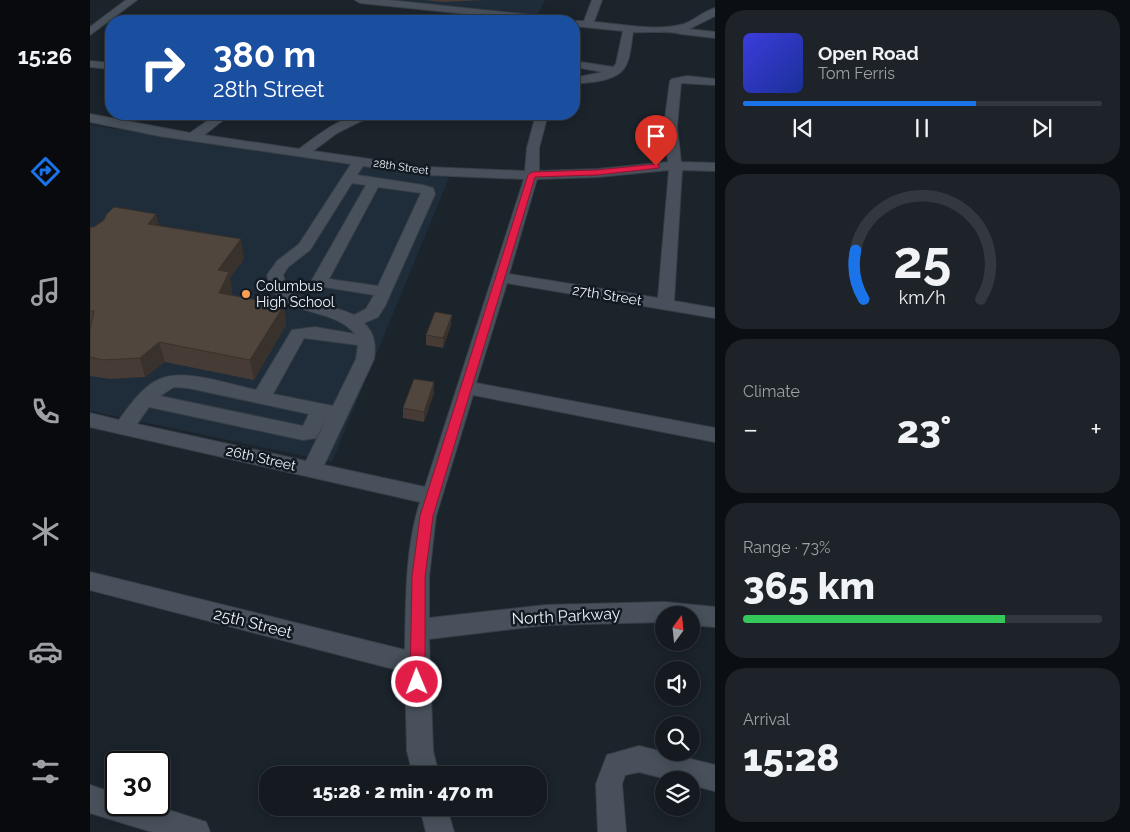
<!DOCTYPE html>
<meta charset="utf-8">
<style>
:root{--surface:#141a20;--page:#1d2329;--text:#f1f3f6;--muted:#9da1a5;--line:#33383e;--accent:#1a73e8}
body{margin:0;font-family:Raleway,sans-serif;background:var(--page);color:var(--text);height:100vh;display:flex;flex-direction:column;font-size:19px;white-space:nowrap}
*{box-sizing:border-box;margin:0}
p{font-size:16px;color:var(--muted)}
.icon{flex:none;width:28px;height:28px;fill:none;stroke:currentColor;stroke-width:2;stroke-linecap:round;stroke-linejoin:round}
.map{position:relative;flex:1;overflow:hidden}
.side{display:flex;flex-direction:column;gap:10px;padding:10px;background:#0b0e12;width:415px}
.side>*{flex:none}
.guide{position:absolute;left:15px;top:15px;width:475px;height:105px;border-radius:20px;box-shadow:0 2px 12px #0003,0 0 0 1px var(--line);background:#1a4fa0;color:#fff;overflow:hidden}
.needle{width:32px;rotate:15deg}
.tools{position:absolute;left:565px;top:606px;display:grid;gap:10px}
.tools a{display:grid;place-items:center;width:45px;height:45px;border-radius:50%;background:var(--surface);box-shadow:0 2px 12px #0003,0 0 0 1px var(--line);font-size:25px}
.speed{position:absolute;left:15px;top:751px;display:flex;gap:10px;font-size:25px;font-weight:700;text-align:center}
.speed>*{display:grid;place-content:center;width:65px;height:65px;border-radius:50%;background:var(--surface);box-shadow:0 2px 12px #0003,0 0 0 1px var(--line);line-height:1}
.speed .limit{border:2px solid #111;border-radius:8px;background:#fff;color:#111}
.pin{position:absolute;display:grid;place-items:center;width:42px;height:42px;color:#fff;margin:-51px -21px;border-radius:50% 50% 50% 0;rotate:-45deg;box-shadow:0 0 5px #0007}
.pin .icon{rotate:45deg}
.me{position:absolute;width:55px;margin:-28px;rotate:359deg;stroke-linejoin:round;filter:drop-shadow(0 0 4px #0008)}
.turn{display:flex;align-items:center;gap:18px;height:105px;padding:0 25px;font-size:22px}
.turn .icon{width:65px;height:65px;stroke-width:2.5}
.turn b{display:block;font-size:35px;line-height:42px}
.big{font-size:38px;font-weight:800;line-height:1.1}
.side .widget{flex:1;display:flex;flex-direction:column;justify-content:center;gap:8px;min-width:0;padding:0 18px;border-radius:20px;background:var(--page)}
.side .dial{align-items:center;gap:0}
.dial svg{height:130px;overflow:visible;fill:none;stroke:var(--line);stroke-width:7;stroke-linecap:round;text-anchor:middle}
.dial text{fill:var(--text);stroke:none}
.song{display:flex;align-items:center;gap:15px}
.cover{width:60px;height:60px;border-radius:8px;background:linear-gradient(135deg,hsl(240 70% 55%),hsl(230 70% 35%))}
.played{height:5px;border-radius:2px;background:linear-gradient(90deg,var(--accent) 65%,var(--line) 65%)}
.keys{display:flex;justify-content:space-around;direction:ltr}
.heat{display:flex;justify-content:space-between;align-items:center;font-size:28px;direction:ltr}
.charge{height:8px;border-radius:4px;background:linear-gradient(90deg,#34c759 73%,var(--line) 0)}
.trip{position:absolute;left:169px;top:766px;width:288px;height:50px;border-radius:20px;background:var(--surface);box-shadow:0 2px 12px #0003,0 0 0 1px var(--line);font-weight:800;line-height:50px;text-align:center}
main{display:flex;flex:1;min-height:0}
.menu{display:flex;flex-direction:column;width:90px;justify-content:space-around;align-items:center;background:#080a0d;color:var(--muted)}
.menu .icon{width:35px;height:35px}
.menu .active{color:var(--accent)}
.menu b{font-size:22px;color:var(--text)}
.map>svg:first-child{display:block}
.built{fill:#1f2c39}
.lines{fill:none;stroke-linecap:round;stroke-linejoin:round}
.minor-casing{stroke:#383e46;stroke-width:2}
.minor{fill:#48515b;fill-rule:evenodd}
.wall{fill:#463c35}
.shaded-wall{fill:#39312b}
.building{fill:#51463e;stroke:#39312b}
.route{fill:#e11d48;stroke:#92132f}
.poi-dot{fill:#fc9d54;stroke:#121921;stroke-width:2}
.labels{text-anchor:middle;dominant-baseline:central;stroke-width:5;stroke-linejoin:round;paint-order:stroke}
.far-street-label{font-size:11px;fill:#ebf1f7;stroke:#121921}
.poi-label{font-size:14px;fill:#ebf1f7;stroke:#121921;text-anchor:start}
.street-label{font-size:14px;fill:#ebf1f7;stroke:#121921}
.near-street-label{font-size:16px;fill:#ebf1f7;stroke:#121921}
</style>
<main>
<nav class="menu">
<b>15:26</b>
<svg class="icon active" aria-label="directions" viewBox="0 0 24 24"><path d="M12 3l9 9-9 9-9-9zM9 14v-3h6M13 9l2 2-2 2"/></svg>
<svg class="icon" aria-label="music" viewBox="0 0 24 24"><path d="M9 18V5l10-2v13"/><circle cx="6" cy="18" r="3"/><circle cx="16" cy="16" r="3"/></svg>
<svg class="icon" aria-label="phone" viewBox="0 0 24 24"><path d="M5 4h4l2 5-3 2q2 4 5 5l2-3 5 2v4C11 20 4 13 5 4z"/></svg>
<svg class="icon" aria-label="climate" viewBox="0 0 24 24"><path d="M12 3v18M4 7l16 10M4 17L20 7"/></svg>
<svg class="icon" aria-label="car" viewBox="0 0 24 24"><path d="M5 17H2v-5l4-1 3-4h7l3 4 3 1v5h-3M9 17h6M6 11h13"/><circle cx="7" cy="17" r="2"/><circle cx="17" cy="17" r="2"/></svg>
<svg class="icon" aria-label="filters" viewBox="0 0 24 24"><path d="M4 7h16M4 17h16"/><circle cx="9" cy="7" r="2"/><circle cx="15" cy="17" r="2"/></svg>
</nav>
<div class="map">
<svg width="625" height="832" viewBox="0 0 625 832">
<rect width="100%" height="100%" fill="#1b232b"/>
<g class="built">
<path d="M294,0H455L447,16Z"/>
<path d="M0,125L359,178L242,462L0,411Z"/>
</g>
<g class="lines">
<defs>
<g id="minor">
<path d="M36,0H47L0,35V27Z"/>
<path d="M265,0H298L471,18L476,21H444L270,3Z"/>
<path d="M502,0H512L504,22C532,24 566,32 594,24C605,20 614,11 625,8V16L599,29L625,32V38L591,34C578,30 558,33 543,32C541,42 541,58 535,67C526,82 499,82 484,84V78L513,72L484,67V61L523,67L526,64L533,31L484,26V21H480H494Z"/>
<path d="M0,61L21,63V69L0,67Z"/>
<path d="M597,76L625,79V85L591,83L587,126L591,162L625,163V171L592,170L584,301L625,308V318L417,283L386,383L625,428V442L383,395L346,516L339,577V618L456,605L575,602L625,607V627L601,625V615H574V622L456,625L339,639L343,751L349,775H323L317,751L315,672L0,590V572L315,650C316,601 315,549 330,502L0,427V413L29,420C40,405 53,386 70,379C94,368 141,385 166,390L202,330L225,327L265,334C243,305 185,319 177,275L187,261L209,244L261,164L69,136L0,122V114L100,133L127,114H141L114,135L209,149C231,133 253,114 281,114L279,117L247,133L223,151L336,167L435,171L437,148L446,114H458L449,148V171L508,169L578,162L574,126L580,81L582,79ZM273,166L336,175L434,179L335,487L234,465L284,359C286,345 285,334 274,323L288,317L295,306L345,194L343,188L333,185L267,175ZM579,170L568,298L419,274L447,179L508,177ZM262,183L276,185L222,280L228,286L284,295L276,309L264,315C241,303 199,305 193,275L198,267L220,250ZM288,187L331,193L288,286L239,279ZM214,338L268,345L266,359L243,406L183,394ZM84,387L98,388L219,414L213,426L70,396ZM59,407L213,440L226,438L237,418L216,461L47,424Z"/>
<path d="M549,746L625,765V791L601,785V780H581L549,772L535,775L532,784L536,832H508L506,784L517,755Z"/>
<path d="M0,785L26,794V805H63L116,822L120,832H62L0,813Z"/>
<path d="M330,808H357L364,832H336Z"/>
</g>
</defs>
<use href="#minor" class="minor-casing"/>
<use href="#minor" class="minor"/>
</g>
<g class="wall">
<path d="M334,0H395L354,2Z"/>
<path d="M69,225L154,259L140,278L142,292L141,295L194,305L196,325L164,380L75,362L55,377L20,379L0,376V227H4Z"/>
<path d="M361,325L353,348L336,345V335Z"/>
<path d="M344,382V393L334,422L313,418V408Z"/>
</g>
<g class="shaded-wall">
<path d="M66,214L71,233L58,224Z"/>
<path d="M151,239L154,259L140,278L142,292L132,313L129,293L128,270Z"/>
<path d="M194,305L196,325L164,380L160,360Z"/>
<path d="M362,315L361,325L353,348V338Z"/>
<path d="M69,342L75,362L55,377L50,358Z"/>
<path d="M344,382V393L334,422V412Z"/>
</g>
<g class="building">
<path d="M24,207L66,214L58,224L151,239L128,270L139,272L129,293L194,305L160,360L69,342L50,358L13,360L0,357V330L4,311H0V227H4L14,220L16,215Z"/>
<path d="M345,312L362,315L353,338L336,335Z"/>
<path d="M324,379L344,382L334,412L313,408Z"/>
</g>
<path class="route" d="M566,164H569V168L507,175L445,177L343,516L335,577V682L333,686L327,688L322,686L320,682L322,577L330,516L438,175L442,172L507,170Z"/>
<circle class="poi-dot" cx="156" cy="294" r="5"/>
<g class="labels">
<g class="far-street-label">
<text transform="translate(311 167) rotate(8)">28th Street</text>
</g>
<g class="poi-label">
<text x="166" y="286">Columbus<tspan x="166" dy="16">High School</tspan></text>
</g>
<g class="street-label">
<text transform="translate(517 295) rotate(9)">27th Street</text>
<text transform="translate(171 458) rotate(13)">26th Street</text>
</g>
<g class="near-street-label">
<text transform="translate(476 616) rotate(-3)">North Parkway</text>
<text transform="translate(163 623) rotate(14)">25th Street</text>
</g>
</g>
</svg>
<div class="tools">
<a><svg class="needle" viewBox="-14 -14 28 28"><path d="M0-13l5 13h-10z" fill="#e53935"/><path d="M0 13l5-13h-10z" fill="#9da1a5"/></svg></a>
<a><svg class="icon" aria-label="sound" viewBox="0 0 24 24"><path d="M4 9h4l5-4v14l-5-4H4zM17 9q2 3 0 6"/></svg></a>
<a><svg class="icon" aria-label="search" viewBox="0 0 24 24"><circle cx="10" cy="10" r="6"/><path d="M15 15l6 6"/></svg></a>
<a><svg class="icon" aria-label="layers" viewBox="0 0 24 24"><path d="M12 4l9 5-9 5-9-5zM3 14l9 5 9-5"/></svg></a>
</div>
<div class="speed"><div class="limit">30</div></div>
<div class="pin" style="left:566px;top:166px;background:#d93025"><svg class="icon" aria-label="arrive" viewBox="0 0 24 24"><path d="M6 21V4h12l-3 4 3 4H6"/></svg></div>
<svg class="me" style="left:327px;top:682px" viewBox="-20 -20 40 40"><circle r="17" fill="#e11d48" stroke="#fff" stroke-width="3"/><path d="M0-11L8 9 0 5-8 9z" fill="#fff"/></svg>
<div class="trip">15:28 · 2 min · 470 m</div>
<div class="guide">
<div class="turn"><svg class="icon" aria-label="right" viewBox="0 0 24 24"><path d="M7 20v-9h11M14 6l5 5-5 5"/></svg><div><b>380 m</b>28th Street</div></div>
</div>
</div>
<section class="side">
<div class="widget">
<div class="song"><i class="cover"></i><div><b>Open Road</b><p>Tom Ferris</p></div></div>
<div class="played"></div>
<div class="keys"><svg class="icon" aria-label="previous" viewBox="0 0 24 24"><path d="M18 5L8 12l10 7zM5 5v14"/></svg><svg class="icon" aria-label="pause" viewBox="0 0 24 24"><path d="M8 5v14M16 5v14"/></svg><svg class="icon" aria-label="next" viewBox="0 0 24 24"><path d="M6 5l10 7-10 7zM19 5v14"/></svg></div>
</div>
<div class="widget dial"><svg viewBox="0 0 100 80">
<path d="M14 69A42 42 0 1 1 86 69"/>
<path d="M14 69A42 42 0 0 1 9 39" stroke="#1a73e8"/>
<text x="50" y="56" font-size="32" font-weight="700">25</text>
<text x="50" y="72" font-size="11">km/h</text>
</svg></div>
<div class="widget"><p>Climate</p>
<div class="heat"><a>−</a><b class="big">23°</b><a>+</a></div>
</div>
<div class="widget"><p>Range · 73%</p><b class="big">365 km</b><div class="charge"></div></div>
<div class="widget"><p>Arrival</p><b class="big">15:28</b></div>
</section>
</main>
